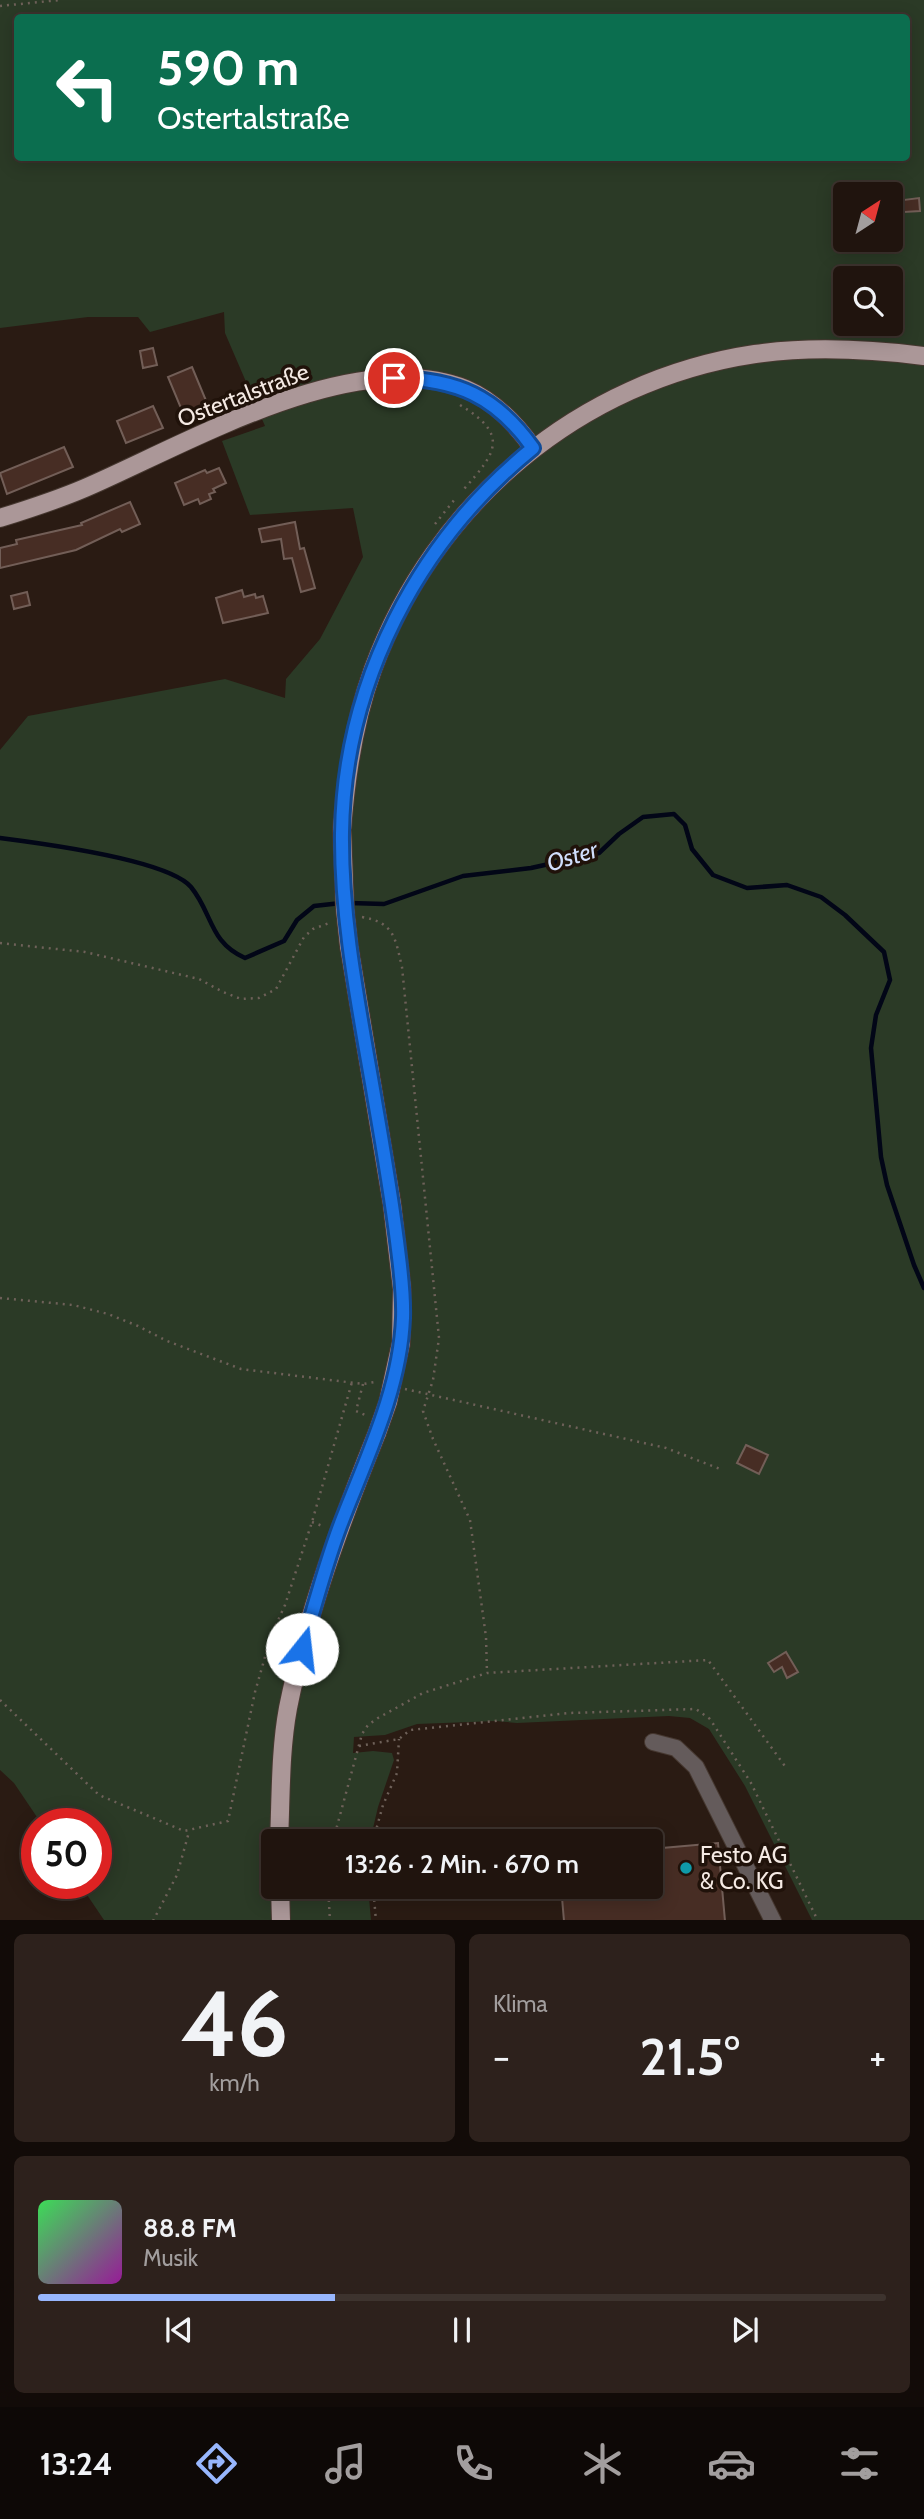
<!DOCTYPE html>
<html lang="de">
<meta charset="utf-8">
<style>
:root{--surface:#20140e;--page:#2d211c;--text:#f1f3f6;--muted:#a29e9e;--line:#3d332e;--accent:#97b6fd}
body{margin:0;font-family:Cabin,sans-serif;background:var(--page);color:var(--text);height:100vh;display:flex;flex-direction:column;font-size:26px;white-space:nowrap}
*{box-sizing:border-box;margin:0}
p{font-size:23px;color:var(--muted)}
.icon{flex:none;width:38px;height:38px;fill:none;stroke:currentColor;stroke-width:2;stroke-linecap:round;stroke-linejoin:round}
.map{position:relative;height:1920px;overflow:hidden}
.drawer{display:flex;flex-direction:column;gap:14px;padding:14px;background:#120b08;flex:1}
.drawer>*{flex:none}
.hud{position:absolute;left:14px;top:14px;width:896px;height:147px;border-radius:7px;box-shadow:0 4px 18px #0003,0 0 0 2px var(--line);background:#0b6e4f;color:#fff;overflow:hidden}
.needle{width:46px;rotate:36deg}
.fabs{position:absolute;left:833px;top:182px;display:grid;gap:14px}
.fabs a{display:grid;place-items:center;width:70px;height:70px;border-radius:7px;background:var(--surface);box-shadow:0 4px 18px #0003,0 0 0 2px var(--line);font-size:35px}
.speed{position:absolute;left:21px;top:1808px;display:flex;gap:14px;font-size:35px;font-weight:700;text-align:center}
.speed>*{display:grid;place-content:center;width:91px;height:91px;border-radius:50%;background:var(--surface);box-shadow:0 4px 18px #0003,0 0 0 2px var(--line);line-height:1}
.speed .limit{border:10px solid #d22;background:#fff;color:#111}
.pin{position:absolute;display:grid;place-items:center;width:60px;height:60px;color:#fff;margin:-30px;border:4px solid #fff;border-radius:50%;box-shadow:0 2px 7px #0007}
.me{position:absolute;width:77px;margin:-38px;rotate:16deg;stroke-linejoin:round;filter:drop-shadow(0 0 5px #0008)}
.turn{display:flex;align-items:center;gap:24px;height:147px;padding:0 28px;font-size:32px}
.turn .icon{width:91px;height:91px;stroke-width:2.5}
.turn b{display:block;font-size:49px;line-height:60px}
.big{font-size:52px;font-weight:600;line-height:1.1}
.drawer .widget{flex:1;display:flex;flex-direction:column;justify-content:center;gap:10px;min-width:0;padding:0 24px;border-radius:10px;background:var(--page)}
.drawer .dial{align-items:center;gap:0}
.dial b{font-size:91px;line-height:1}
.song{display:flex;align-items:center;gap:21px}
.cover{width:84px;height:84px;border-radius:10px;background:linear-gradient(135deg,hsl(130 70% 55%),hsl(300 70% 35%))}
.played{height:7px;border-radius:4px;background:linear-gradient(90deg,var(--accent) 35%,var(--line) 35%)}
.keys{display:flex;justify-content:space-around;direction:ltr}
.heat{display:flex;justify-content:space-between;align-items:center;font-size:38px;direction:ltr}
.drawer .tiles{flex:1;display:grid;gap:14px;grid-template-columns:1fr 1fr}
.widget:last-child{grid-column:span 2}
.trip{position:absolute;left:261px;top:1829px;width:402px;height:70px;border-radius:7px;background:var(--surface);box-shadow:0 4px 18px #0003,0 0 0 2px var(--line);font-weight:600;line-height:70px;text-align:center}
.menu{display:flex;height:112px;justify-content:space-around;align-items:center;background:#0d0806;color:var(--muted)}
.menu .icon{width:49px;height:49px}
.menu .selected{color:var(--accent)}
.menu b{font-size:32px;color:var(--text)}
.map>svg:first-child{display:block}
.green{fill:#2b3a26;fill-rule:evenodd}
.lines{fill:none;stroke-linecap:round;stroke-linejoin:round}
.stream{stroke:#020617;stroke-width:4.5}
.building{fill:#472d24;stroke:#725e57;stroke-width:2}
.minor-casing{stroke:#463830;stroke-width:18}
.major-casing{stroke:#463830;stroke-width:20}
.path{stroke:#6e6159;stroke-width:2.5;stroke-dasharray:2 5;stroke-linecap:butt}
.minor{stroke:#645b5b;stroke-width:16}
.major{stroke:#ab9798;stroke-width:18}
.major-bridge-casing{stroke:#463830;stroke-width:20;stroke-linecap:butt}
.major-bridge{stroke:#ab9798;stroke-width:18}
.route-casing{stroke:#114b97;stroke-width:18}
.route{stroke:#1a73e8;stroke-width:12}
.culture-dot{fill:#0f9aa8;stroke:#20120a;stroke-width:2.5}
.labels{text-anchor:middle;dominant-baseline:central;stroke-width:7;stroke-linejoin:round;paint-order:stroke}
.street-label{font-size:23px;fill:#f5eae4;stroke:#20120a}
.poi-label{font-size:23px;fill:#f5eae4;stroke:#20120a;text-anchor:start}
.water-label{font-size:24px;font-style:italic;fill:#d1dffc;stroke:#20120a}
</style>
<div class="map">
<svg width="924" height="1921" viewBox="0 0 924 1921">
<rect width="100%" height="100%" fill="#2a1b13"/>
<path class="green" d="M0,0H924V1920H812L745,1786L709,1729L690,1718L669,1716L517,1723L496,1721L417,1724L385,1735L354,1737L353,1753L373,1751L392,1753L394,1760L378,1807L370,1841H273V1886L368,1887L371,1920H104L79,1883H96V1824L41,1823L14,1783L0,1770V750L28,716L225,679L285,698L286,679L320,639L363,557L353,508L250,515L222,441L265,426L225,333L224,312L150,332L138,317H88L0,328ZM18,18H906V158H18ZM845,194H891V240H845ZM845,278H891V324H845Z"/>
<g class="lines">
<g class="stream">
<path d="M0,838C39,843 167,859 191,887C213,914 209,942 245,958L284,941L297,920L314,906L341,903"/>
<path d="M350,903L384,904L463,876L531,868L599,853L619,834L643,817L674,814L685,825L692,849L713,875L747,888L787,885L821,897L845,915L884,952L890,980L876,1015L871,1048L881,1157L887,1185L914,1265L924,1288"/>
</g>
</g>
<g class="building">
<path d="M919,198L920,211L904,212L903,200Z"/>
<path d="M153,348L157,365L143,368L140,351Z"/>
<path d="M192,367L207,403L183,413L168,377Z"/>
<path d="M153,406L163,428L126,443L117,421Z"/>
<path d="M64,447L73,467L7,494L0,473Z"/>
<path d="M219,468L226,483L213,489L215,492L209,494L211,499L200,504L198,499L184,505L175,483L205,470L207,473Z"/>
<path d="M130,502L140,524L122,532L120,529L76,550L0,568V548L17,544L16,540L82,525L81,523Z"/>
<path d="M295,522L300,549L304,548L315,588L301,592L292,558L284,559L281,539L262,542L259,529Z"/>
<path d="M242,590L244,597L255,594L256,598L263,596L268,613L223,623L216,598Z"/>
<path d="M27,592L30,605L14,609L11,596Z"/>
<path d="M746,1445L768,1455L759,1474L737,1463Z"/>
<path d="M786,1652L798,1672L787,1678L782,1667L774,1672L768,1663Z"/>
<path d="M718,1843L725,1921H564L561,1886H651V1849Z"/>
</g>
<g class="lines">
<defs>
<path id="minor" d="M653,1742L676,1748L696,1767L773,1921"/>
<g id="major">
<path d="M0,518C29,509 57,500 85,488C187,444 355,344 466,389C494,401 516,424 533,448"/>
<path d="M342,830C346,775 354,721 373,669C434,503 580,380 755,354C811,346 868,349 924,356"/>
<path d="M349,946L392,1204L402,1289L401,1343"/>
<path d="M279,1841C281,1797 280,1751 288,1708C307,1613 341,1522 377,1433"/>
<path d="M280,1886L281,1921"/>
</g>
</defs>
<use href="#minor" class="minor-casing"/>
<use href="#major" class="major-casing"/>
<g class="path">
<path d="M0,6L60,0"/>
<path d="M460,405C510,435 496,453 464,489"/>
<path d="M435,524L455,499"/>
<path d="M362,917C395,923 395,938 402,967L439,1338L433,1380L423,1411L433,1439L470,1520L486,1637L487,1673"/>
<path d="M0,943L85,952L199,979L223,992L241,999L259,998L276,989L304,937L313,929L332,922"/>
<path d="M0,1298L73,1305L108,1314L138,1326L167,1341L241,1369L363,1384L375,1382"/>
<path d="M363,1384L356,1411L365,1415"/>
<path d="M405,1389L666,1448L720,1469"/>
<path d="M312,1522L325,1527"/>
<path d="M0,1700L99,1795L184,1831L228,1821L255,1692L271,1636L285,1605L312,1522L352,1382"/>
<path d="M359,1746L399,1739L410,1730L569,1713L696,1709L710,1719L751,1783L818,1921"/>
<path d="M333,1841L362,1734L368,1725L378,1718L423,1693L487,1673L708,1660L787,1769"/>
<path d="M373,1841L383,1805L397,1773L399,1739"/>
<path d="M328,1886L330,1921"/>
<path d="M373,1886L376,1921"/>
<path d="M153,1921L177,1875L189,1832"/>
</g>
<use href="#minor" class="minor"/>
<use href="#major" class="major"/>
<defs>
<g id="major-bridge">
<path d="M342,830L345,909L349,946"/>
<path d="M377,1433L388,1402L401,1343"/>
</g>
</defs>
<use href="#major-bridge" class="major-bridge-casing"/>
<use href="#major-bridge" class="major-bridge"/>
</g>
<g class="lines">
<defs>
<path id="route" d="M302,1649C314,1608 325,1566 340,1526C366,1458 400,1391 403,1318C404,1292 400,1266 397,1241C391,1194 383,1147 375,1101C360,1012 341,923 342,833C344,683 418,541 533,448C496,396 457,379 394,378"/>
</defs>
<use href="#route" class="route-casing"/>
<use href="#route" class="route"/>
</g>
<circle class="culture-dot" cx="686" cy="1868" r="7"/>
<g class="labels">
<g class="street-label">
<text transform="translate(243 395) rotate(-21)">Ostertalstraße</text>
</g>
<g class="poi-label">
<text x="700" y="1855">Festo AG<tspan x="700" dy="26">&amp; Co. KG</tspan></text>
</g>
<g class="water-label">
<text transform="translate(572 856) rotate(-17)">Oster</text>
</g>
</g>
</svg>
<div class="fabs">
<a><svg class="needle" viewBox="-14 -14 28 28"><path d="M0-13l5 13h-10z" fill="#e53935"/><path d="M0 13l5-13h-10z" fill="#a29e9e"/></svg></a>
<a><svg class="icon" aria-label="search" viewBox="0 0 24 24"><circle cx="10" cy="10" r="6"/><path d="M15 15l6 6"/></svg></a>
</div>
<div class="speed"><div class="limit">50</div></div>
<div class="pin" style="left:394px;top:378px;background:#d93025"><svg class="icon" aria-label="arrive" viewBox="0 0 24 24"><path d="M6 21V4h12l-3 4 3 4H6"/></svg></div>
<svg class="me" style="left:302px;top:1649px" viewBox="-20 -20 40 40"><circle r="19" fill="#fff"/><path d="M0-13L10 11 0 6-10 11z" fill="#1a73e8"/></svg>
<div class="trip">13:26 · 2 Min. · 670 m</div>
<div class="hud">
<div class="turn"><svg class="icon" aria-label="left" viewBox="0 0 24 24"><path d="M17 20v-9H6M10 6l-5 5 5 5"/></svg><div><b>590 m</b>Ostertalstraße</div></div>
</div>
</div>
<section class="drawer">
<div class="tiles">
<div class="widget dial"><b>46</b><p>km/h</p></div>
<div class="widget"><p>Klima</p>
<div class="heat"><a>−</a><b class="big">21.5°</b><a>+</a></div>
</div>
<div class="widget">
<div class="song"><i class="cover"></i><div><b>88.8 FM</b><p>Musik</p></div></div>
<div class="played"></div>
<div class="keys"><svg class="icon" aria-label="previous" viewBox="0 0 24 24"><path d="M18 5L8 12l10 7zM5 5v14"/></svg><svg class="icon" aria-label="pause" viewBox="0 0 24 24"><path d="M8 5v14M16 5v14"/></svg><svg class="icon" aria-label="next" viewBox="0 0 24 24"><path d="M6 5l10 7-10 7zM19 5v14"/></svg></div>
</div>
</div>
</section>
<nav class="menu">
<b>13:24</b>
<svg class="icon selected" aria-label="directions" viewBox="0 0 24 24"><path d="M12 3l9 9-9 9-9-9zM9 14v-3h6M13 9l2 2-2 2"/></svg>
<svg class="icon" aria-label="music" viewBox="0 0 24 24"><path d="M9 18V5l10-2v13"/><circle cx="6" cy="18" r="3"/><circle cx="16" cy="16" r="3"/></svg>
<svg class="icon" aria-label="phone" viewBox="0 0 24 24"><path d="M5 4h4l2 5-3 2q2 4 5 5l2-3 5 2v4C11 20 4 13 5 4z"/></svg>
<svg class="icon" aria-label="climate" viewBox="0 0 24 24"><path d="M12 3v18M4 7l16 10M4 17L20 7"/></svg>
<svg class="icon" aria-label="car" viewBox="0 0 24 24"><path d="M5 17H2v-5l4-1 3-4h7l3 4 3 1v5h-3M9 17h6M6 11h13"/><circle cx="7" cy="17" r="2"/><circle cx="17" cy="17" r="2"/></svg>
<svg class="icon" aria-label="filters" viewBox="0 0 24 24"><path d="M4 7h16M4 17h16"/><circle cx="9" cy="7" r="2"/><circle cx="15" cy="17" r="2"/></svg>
</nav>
